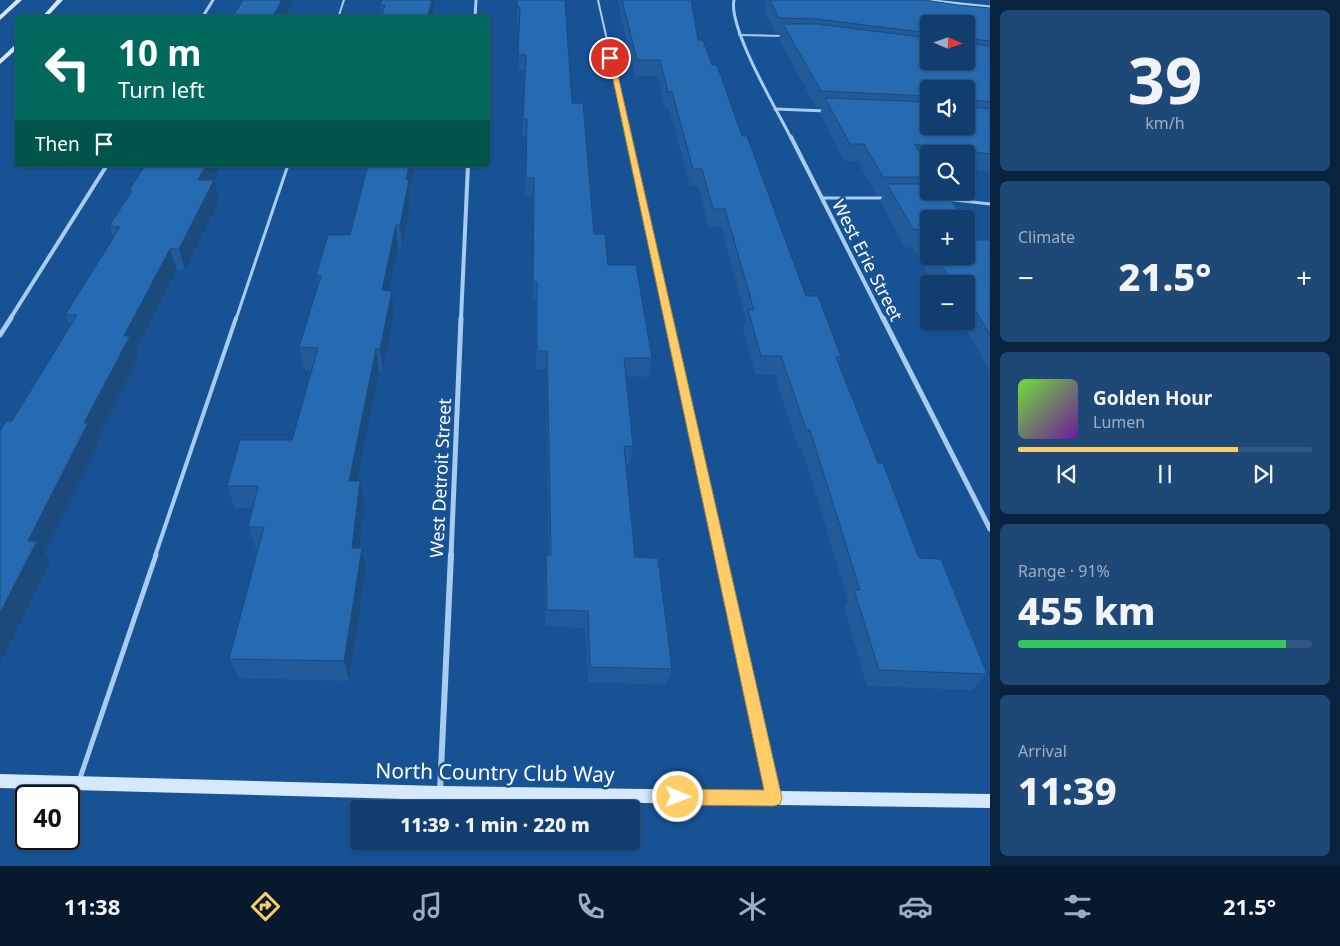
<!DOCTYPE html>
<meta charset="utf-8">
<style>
:root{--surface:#113e6f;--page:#1e4977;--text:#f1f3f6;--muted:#9caec3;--line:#305782;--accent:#ffcc67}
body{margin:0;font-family:"Noto Sans",sans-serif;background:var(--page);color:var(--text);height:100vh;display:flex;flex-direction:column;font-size:19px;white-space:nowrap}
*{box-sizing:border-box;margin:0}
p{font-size:16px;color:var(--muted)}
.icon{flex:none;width:28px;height:28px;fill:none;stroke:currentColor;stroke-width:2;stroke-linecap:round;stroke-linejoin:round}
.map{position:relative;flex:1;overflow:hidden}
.panel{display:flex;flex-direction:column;gap:10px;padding:10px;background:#09223d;width:350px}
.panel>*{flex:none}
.banner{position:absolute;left:15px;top:15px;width:475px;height:152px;border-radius:5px;box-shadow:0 1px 4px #0004,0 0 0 1px var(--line);background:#00695c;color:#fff;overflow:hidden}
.needle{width:32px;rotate:92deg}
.buttons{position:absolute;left:920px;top:15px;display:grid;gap:10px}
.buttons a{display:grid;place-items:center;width:55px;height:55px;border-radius:5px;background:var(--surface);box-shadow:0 1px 4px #0004,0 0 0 1px var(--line);font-size:25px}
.speed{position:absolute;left:15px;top:785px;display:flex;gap:10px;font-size:25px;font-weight:700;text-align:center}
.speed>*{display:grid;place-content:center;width:65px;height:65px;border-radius:50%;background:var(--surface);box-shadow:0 1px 4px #0004,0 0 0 1px var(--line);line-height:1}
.speed .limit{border:2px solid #111;border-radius:8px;background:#fff;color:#111}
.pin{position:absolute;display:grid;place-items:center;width:42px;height:42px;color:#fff;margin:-21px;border:2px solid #fff;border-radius:50%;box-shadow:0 1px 5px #0007}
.me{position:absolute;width:55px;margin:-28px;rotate:91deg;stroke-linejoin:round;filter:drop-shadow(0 0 4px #0008)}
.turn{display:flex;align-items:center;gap:18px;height:105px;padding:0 20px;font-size:22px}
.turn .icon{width:65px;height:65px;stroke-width:2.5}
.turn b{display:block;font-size:35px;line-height:42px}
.then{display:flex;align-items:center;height:48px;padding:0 20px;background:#0003;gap:10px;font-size:19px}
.big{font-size:38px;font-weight:800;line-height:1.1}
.panel .widget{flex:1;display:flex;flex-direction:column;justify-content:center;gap:8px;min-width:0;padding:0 18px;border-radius:8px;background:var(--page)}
.panel .dial{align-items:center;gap:0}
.dial b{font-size:65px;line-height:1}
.song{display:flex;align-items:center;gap:15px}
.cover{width:60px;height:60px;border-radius:8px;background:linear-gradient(135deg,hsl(100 70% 55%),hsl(280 70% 35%))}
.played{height:5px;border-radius:2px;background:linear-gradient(90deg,var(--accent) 75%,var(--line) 75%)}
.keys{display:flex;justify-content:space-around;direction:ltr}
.heat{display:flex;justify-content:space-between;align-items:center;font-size:28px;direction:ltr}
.charge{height:8px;border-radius:4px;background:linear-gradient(90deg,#34c759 91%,var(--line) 0)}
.trip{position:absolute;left:350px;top:800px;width:290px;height:50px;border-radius:5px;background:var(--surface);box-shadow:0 1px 4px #0004,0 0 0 1px var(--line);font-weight:800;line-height:50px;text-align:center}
.dock{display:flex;height:80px;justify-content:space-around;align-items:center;background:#07192c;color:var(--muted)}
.dock .icon{width:35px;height:35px}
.dock .active{color:var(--accent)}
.dock b{font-size:22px;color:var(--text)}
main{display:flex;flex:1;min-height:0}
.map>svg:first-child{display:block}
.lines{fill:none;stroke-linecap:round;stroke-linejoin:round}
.lane-far3{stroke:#a7ccf0;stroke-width:2}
.lane-far2{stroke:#a7ccf0;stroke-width:3}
.lane-far1{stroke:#a7ccf0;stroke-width:4}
.lane{stroke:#a7ccf0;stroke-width:5}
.street-far3{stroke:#a7ccf0;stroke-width:3}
.street-far2{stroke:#a7ccf0;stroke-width:4}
.street-far1{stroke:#a7ccf0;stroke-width:5}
.street{stroke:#a7ccf0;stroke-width:6}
.secondary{fill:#d6e8fb;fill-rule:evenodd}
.wall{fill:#215b99;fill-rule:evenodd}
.shaded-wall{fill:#1b4a7d}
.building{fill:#266ab2;stroke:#1b4a7d}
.route{fill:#ffcc67;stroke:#a68543}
.labels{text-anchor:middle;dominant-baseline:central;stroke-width:5;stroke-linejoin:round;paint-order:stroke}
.street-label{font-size:18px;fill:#fff;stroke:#175394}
.near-street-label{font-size:21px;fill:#fff;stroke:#175394}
</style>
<main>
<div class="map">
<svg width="990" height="866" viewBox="0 0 990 866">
<rect width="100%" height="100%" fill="#175394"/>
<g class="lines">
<g class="lane-far3">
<path d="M598,0L629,138"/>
<path d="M338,18L344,0"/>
<path d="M739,35L784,36"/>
</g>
<g class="lane-far2">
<path d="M628,137L669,319"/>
<path d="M822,198H887"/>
<path d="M946,199L990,204"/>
<path d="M236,319L288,165"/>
</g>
<g class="lane-far1">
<path d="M668,318L721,556"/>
<path d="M155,556L236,318"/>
</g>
<g class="lane">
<path d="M721,555L774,796"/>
<path d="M79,781L156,555"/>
</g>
<g class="street-far3">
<path d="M734,0C728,28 777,110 791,138"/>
<path d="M924,0L990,7"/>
<path d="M202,18L213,0"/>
<path d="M475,18L476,0"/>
<path d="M775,109L826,111"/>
</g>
<g class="street-far2">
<path d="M791,137L883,319"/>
<path d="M10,319L107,165"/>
<path d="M461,319L468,165"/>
</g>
<g class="street-far1">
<path d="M883,318L990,529"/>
<path d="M0,335L11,318"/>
<path d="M451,556L461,318"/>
</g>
<path class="street" d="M440,791L451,555"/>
<g class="secondary">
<path d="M16,0H22L0,20V15Z"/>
<path d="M57,0H63L46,18H41Z"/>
<path d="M18,42V48L0,64V59Z"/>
<path d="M0,774L440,786L990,794V808L440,800L0,788Z"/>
</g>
</g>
<g class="wall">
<path d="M382,0H436L433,18L381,16L380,5Z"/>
<path d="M517,0L572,103L594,234L652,358L649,377L626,376L633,446L630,464H626L635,557L672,669L666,685L588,682L585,628L545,626V572L546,555H549L546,369H536V300H533V195H525L526,136H522L525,70H518L520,21H517Z"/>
<path d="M618,0H691L698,40L712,65L742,136L806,296L841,357L839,363L878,463L919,558L987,674L972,690L867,686L844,607L848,601L802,448H798L775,375L755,374L743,329L746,318L721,227H709L698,186H690L669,108H665L658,76H635L618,4Z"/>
<path d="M766,0H924L958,5L990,8V172L966,169V154H929V164H927L929,166V256H966L976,240H990V372L962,321H966V284H933L913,248L905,247L880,201L883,195H876L858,161H844L820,114L822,107H816L779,39L780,33H776L764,11ZM929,24L966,61H929ZM929,89H966L929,126Z"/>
<path d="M368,165H415L410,189L411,201L402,247H398L389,291H392L394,313L383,372L379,371L357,481L365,503L359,548H362L366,570L349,681L239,678L229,659L259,549H256L248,527L252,508H235L227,486L292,440L312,370H305L299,347L318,286L316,275L350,235Z"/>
<path d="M214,180L220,200L185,270H177L136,351L139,357L97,440L99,444L45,553L51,561L0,665L12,421L70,326L65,315L114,237L109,226L130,194L129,191Z"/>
</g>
<g class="shaded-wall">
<path d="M282,0H291L292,3L284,18H272Z"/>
<path d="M432,0H436L433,18H427Z"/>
<path d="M206,165H222L204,200L198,180Z"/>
<path d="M409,165H415L410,189L411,201L402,247L400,225L406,180Z"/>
<path d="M214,180L220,200L185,270L179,249Z"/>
<path d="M396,225L398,247L385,313L382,290Z"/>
<path d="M170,249L177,270L136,351L139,357L97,440L99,444L45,553L51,561L0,665V613L28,541L84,423L124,336Z"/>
<path d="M392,291L394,313L383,372L380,349Z"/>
<path d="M376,349L379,371L353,503L349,481Z"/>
<path d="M360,481L365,503L357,569L352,548Z"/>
<path d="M362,548L366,570L349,681L344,661Z"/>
</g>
<g class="building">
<path d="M243,0H282L272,18H232Z"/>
<path d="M382,0H432L427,18H381L385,5H380Z"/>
<path d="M517,0H565L572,103H583L594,234H605L608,265H636L652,358H624L633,446H624L635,557L658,558L672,669L590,667L588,611L547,610L546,555H551L547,351H537V282H533L534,178H526L527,119H523L526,55L518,54L520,7H517Z"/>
<path d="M622,0H691L698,40H703L712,65H717L742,136H747L806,296H818L841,357H836L878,463H883L919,558L941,559L987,674L879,670L854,590H860L810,430L806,429L781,356H761L748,310H754L725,209H713L702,169H693L672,92H668L660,60H637Z"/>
<path d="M770,0H924L958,5L990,8V41L972,39L970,42L972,44L990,46V102L974,100L970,102L973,107L990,109V154L914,144L929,166V177H883L864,144H850L825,98L929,102V126H966V89H929V96L821,91L783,24H817L929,38V61H966V24H929V33L817,19L779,18Z"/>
<path d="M145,165H206L198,180H214L179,249H170L124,336H130L84,423H88L28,541H37L0,613V431L6,421H12L77,315H65L120,227L109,226L132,191H129Z"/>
<path d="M368,165H409L406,180H409L400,225H396L382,290L392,291L380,349H376L349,481H360L352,548H362L344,661L229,659L264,527H248L258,486H227L240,440H292L318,348L299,347L321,276L316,275L328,235H350Z"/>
<path d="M887,184H929V191H945L963,219H929V243L921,230L913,229Z"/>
<path d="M966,224L976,240H990V335L966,294V284H952L937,256H966Z"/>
</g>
<path class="route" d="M608,56L614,58L782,798L780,804L774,806L678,805L672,802L670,797L672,791L678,789L764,790Z"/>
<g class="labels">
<g class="street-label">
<text transform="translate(868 260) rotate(63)">West Erie Street</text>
<text transform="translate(440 478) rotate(-87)">West Detroit Street</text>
</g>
<g class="near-street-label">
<text transform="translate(495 772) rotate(1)">North Country Club Way</text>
</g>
</g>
</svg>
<div class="buttons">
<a><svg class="needle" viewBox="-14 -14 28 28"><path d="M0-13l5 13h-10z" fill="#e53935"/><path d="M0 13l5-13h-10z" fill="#9caec3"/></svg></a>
<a><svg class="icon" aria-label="sound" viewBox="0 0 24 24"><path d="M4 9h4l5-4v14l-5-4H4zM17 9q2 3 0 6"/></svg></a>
<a><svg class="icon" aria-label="search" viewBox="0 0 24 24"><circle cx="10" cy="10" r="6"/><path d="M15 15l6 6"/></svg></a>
<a>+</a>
<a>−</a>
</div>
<div class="speed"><div class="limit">40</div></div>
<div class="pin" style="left:610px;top:58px;background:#d93025"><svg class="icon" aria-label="arrive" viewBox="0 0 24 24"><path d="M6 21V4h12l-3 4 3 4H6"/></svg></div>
<svg class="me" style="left:678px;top:797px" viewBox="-20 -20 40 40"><circle r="17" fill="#ffcc67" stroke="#fff" stroke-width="3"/><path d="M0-11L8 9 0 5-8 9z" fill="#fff"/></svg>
<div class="trip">11:39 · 1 min · 220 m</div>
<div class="banner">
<div class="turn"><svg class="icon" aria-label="left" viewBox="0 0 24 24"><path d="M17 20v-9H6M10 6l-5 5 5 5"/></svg><div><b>10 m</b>Turn left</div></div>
<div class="then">Then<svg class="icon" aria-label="arrive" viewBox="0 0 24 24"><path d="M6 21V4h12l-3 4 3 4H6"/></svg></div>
</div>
</div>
<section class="panel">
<div class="widget dial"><b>39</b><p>km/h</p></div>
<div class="widget"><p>Climate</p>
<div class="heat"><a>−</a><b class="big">21.5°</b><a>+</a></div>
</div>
<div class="widget">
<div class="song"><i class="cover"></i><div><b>Golden Hour</b><p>Lumen</p></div></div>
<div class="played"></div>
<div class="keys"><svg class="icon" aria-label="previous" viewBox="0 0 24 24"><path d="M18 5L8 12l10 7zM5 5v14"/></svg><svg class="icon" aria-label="pause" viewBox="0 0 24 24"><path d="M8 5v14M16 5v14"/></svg><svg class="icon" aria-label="next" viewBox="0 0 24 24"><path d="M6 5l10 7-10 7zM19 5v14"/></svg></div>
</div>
<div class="widget"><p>Range · 91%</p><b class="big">455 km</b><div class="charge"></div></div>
<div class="widget"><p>Arrival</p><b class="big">11:39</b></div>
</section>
</main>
<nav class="dock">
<b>11:38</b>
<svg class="icon active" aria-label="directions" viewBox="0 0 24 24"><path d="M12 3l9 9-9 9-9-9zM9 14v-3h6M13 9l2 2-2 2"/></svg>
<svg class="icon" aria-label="music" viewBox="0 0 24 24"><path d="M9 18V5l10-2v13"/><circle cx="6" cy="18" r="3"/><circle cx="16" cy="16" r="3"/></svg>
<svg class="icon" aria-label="phone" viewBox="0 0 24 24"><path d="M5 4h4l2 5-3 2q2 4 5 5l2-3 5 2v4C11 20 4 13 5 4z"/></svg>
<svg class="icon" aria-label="climate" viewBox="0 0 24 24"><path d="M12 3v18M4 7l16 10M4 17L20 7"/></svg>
<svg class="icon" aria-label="car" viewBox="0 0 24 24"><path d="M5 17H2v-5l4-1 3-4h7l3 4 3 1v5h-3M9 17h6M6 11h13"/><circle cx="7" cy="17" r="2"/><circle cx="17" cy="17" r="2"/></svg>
<svg class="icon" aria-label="filters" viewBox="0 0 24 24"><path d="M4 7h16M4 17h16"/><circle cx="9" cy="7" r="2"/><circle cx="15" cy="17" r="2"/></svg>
<b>21.5°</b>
</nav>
